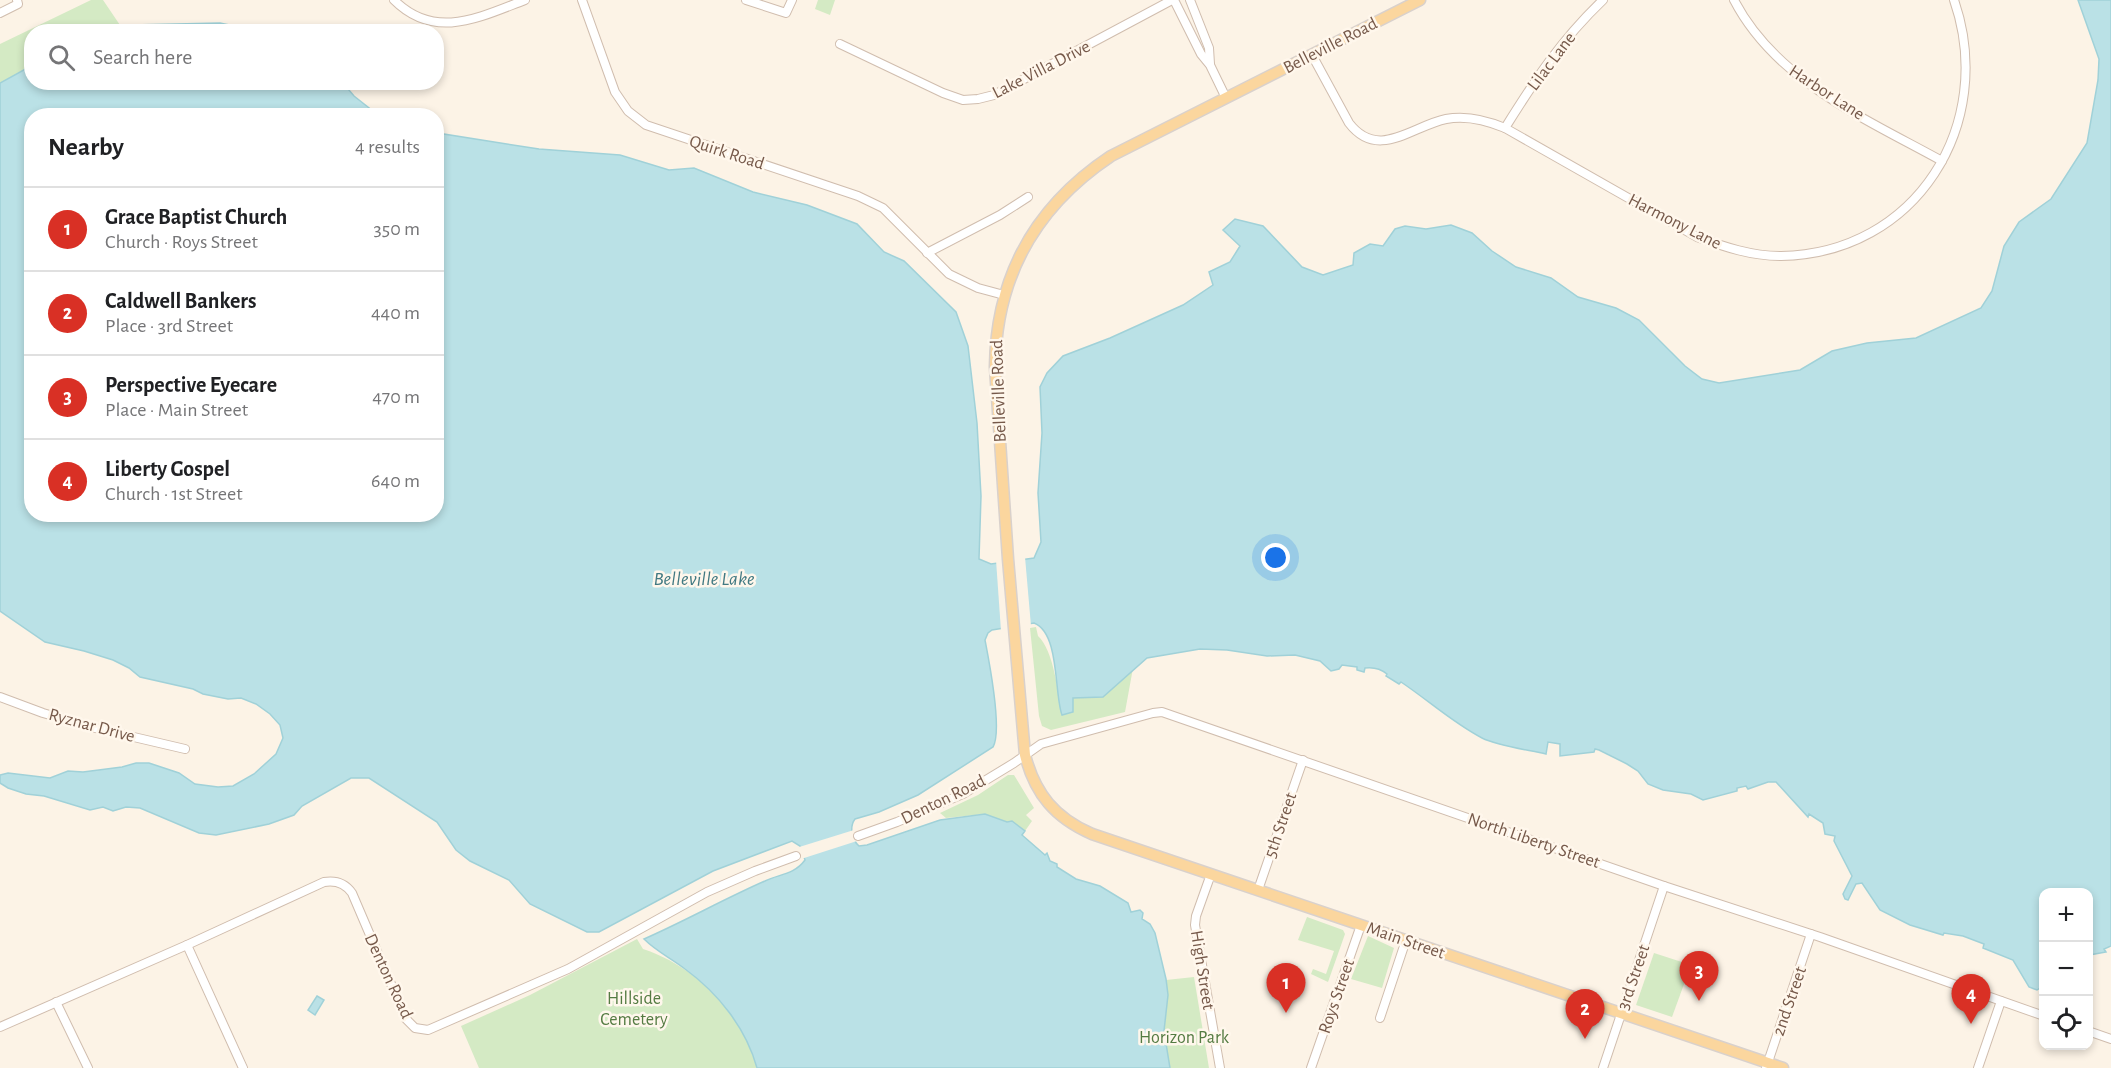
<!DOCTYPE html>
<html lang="en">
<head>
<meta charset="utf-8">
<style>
  :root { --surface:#fff; --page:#f6f6f6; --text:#202124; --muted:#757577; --line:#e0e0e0; --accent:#d93025 }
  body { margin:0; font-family:"Alegreya Sans",sans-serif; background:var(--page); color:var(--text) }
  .controls { position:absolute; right:18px; bottom:18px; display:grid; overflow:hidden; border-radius:12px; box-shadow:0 3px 9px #0003 }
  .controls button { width:54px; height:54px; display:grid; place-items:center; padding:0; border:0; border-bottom:2px solid var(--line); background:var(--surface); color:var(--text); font:30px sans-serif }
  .you { position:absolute; left:1276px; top:558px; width:21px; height:21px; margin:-15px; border:4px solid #fff; border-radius:50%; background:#1a73e8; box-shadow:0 0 0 9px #1a73e833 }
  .badge { display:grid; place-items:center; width:39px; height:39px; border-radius:50%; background:var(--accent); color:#fff; font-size:20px; font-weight:700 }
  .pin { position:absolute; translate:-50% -50px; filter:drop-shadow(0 2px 3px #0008) }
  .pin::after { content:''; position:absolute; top:32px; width:21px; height:18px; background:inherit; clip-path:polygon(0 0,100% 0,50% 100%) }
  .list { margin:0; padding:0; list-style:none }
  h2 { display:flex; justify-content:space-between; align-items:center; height:78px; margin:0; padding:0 24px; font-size:26px }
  h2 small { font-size:20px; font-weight:400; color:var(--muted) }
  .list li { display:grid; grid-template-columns:39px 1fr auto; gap:18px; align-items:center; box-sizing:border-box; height:84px; padding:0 24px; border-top:2px solid var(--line) }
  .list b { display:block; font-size:22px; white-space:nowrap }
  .list p { margin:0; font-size:20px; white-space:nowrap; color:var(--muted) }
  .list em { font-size:20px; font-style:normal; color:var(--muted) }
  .icon { flex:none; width:33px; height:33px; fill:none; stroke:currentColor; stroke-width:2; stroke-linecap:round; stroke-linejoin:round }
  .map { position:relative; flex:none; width:2111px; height:1068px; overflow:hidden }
  .search { position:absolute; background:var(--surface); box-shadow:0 3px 9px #0003; left:24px; top:24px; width:420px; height:66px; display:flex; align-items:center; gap:15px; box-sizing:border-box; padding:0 21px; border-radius:24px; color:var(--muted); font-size:22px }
  .panel { position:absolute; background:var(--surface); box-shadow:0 3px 9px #0003; left:24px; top:108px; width:420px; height:414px; border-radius:24px }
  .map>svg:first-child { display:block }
  .green { fill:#d4eac4 }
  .water { fill:#bae1e6; stroke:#a0d1d8; stroke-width:1.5 }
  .pier { fill:#fcf3e6 }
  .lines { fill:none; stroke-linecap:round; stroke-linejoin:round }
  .minor-casing { stroke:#d0bdae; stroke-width:10 }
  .major-casing { stroke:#d9d1cc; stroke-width:13 }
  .minor { stroke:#fff; stroke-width:8 }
  .major { stroke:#fbd69e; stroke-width:10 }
  .labels { text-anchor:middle; stroke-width:5; stroke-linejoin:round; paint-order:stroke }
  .street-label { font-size:18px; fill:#76594a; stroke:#fff7ec }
  .park-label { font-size:18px; fill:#547b42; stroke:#fff7ec }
  .water-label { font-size:20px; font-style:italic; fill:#417982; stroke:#fff7ec }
</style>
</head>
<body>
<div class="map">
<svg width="2111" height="1068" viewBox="0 0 2111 1068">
  <rect width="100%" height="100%" fill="#fcf3e6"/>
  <g class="green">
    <path d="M 91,0 L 103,0 L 124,31 L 32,32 L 32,116 L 0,138 L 0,44 Z"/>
    <path d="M 818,0 L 835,0 L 830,15 L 815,9 Z"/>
    <path d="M 1036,627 L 1038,636 C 1054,651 1058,693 1062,715 L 1073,698 L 1133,668 L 1125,712 L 1051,730 L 1042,726 L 1039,716 L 1030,628 Z"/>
    <path d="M 1008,775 L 1014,775 L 1034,808 L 1026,815 L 1032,821 L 1025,831 L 1012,822 L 1007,822 L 985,814 L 946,818 L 940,813 L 978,795 Z"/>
    <path d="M 1307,917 L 1343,930 L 1345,934 L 1328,982 L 1311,974 L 1313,969 L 1326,974 L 1334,951 L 1298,940 Z"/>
    <path d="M 1368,936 L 1394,948 L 1382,988 L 1351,979 Z"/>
    <path d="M 637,939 L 643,949 C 696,966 742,1014 757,1068 L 479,1068 L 461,1026 L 530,995 Z"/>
    <path d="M 1654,953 L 1691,965 L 1672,1017 L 1636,1005 Z"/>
    <path d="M 1194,977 L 1209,1068 L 1170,1068 L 1164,1031 L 1168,995 L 1166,980 Z"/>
  </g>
  <g class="water">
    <path d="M 2078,0 L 2111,0 L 2111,946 L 2104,949 L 2106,952 L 2089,955 L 2088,892 L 2044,892 L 2043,986 L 2037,990 L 2029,987 L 2013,960 L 1983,948 L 1984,944 L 1963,936 L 1944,933 L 1943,935 L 1910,925 L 1880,910 L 1862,883 L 1856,884 L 1848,900 L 1845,899 L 1843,894 L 1852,876 L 1834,841 L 1835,836 L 1825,834 L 1823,823 L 1809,814 L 1808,817 L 1776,782 L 1768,782 L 1748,789 L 1746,786 L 1737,788 L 1737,791 L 1703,800 L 1691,794 L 1663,790 L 1648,784 L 1638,771 L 1627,764 L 1599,750 L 1595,749 L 1594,752 L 1560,756 L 1560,744 L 1548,742 L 1546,754 C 1529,750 1498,746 1482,738 C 1453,723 1428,700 1401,682 L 1399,684 L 1386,676 L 1387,674 C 1381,669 1373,667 1365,668 L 1364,672 L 1357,670 L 1357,667 L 1342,665 L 1339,669 L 1331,671 L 1320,661 L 1295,655 L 1267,656 L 1227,650 L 1200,649 L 1147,658 L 1103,697 L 1073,698 L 1073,712 L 1062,715 C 1054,694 1060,633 1034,623 L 992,630 L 988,633 L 985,640 C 989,661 1003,730 993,747 L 918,795 L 879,812 L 855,819 C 849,827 852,840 859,846 L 867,845 L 940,820 L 985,814 L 1007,822 L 1012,821 L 1025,831 L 1022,835 L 1045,855 L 1047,853 L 1050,861 L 1057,864 L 1057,867 L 1076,879 L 1100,886 L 1128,903 L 1131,912 L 1140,910 L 1143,913 L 1142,919 L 1150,924 L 1155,933 L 1166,979 L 1168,995 L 1164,1031 L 1170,1068 L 757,1068 C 746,1028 718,993 685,969 C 671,958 657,952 644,939 C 685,921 724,899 765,881 C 779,874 794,875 805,860 L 800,846 L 792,841 L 713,871 L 599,932 L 587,932 L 530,904 L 509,880 L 470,861 L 456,850 L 437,822 L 369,778 L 351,778 L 302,806 L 294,815 L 269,824 L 216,835 L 199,833 L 140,808 L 126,807 L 113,811 L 103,807 L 90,810 L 44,796 L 26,794 L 8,788 L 0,783 L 0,775 L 8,773 L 50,778 L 68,771 L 83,772 L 122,767 L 136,763 L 149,763 L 179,773 L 195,784 L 218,787 L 233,786 L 254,774 L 276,754 L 283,738 L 280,725 L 270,714 L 256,704 L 241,698 L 228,699 L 203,694 L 193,689 L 140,677 L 129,668 L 113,660 L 84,651 L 45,642 L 0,611 L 0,83 L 31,66 L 32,82 L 343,83 L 354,96 L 378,115 L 32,116 L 32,514 L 436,514 L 437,133 L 539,149 L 620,155 L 669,170 L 694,168 L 753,192 L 807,205 L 857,224 L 884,252 L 904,261 L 956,312 L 968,346 L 977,423 L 981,496 L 979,559 L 991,564 L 1034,558 L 1041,542 L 1038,493 L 1042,433 L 1040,387 L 1047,373 L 1063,356 L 1110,338 L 1183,305 L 1213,285 L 1209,272 L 1230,262 L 1240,246 L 1223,230 L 1235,219 L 1263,226 L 1302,267 L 1323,275 L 1353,265 L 1354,253 L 1370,244 L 1383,246 L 1395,229 L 1405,226 L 1426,229 L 1451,225 L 1472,233 L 1492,251 L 1516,267 L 1551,278 L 1578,297 L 1616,308 L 1639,320 L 1685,366 L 1702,379 L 1719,383 L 1800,370 L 1832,351 L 1867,343 L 1916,338 L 1981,308 L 1992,291 L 2004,246 L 2019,222 L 2051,199 L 2087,143 L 2098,80 L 2099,59 Z"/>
    <path d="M 220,23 L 257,31 L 113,31 L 131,25 Z"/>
    <path d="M 317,996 L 324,1000 L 315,1015 L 308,1010 Z"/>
  </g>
  <g class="pier">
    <path d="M 1025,557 L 1031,626 L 1001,631 L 996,560 Z"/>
    <path d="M 854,830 L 857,841 L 801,859 L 796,848 Z"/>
  </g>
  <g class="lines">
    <g class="minor-casing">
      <g id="minor">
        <path d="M 394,0 C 435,41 480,17 525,0"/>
        <path d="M 582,0 L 615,92 L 628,111 L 646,125 L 858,196 L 883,208 L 949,274 L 978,288 L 1004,295"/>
        <path d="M 746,0 L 786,13 L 792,0"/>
        <path d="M 1174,0 L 1201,54 L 1210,65 L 1226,98"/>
        <path d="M 1190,0 L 1209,48 L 1210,64"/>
        <path d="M 1734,0 C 1776,81 1866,119 1942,161"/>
        <path d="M 0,13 L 18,4 L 17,0"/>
        <path d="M 840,44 L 943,93 L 963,100 L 978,99 L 994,95 L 1172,0"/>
        <path d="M 1312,55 L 1349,123 C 1378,161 1412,126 1446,119 C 1466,115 1486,120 1505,128 L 1697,237 C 1725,247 1751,256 1781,256 C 1916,254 1997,124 1954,0"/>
        <path d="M 1505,128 C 1535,80 1561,40 1603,0"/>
        <path d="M 927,253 L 1000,215 L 1028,197"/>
        <path d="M 0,697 L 43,713 L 91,727 L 185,749"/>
        <path d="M 858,836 L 897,822 L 963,794 L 1014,763 L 1041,744 L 1153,713 L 1162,712 L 1664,886 L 1820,937 L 2044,1016"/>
        <path d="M 1211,874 L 1196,916 L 1195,925 L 1220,1068"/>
        <path d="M 1258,890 L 1303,760"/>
        <path d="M 187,945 L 243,1068"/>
        <path d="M 56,1002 L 88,1068"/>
        <path d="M 1380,1018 L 1406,940"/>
        <path d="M 0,1027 L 187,945 L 324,882 C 336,880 345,883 352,893 L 406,1019 L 415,1028 L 428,1030 L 568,969 L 707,892 L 755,871 L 796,856"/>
        <path d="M 2088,1031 L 2111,1039"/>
        <path d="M 1311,1068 L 1361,925"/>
        <path d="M 1603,1068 L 1664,886"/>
        <path d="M 1766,1068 L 1811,934"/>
        <path d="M 1978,1068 L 2001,1001"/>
      </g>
    </g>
    <g class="major-casing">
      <path id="major" d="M 1420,0 L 1111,156 C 1036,206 996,276 995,367 L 1008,559 L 1025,755 C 1035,794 1055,818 1092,834 L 1783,1068"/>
    </g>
    <use href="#minor" class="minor"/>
    <use href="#major" class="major"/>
  </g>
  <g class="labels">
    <g class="street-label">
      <text transform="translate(1330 45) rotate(-27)" y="6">Belleville Road</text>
      <text transform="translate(1551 61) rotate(-53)" y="6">Lilac Lane</text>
      <text transform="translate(1041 69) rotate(-27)" y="6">Lake Villa Drive</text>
      <text transform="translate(1827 92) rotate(33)" y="6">Harbor Lane</text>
      <text transform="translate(727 152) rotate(18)" y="6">Quirk Road</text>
      <text transform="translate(1675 221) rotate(27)" y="6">Harmony Lane</text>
      <text transform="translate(998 391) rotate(-92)" y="6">Belleville Road</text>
      <text transform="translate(92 725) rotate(15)" y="6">Ryznar Drive</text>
      <text transform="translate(943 799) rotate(-26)" y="6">Denton Road</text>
      <text transform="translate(1280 825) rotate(-71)" y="6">5th Street</text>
      <text transform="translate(1534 840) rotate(19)" y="6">North Liberty Street</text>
      <text transform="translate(1406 940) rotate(19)" y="6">Main Street</text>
      <text transform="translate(1203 970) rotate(81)" y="6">High Street</text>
      <text transform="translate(389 976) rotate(65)" y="6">Denton Road</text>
      <text transform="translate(1633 977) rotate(-71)" y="6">3rd Street</text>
      <text transform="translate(1336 996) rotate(-71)" y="6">Roys Street</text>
      <text transform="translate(1789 1001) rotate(-71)" y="6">2nd Street</text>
    </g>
    <g class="park-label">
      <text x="634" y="1004">Hillside<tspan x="634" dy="21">Cemetery</tspan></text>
      <text x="1184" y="1043">Horizon Park</text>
    </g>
    <g class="water-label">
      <text x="704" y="585">Belleville Lake</text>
    </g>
  </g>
</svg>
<div class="controls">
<button>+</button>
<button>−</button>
<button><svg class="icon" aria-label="locate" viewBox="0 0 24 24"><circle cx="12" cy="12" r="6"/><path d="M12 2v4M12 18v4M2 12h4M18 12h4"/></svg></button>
</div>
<div class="you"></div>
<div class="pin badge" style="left:1286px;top:1013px">1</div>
<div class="pin badge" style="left:1585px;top:1039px">2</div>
<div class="pin badge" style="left:1699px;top:1001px">3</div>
<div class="pin badge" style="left:1971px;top:1024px">4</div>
<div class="search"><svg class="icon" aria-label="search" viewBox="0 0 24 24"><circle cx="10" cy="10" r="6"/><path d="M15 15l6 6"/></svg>Search here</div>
<section class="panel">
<h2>Nearby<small>4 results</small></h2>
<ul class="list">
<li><span class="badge">1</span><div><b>Grace Baptist Church</b><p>Church · Roys Street</p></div><em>350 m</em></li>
<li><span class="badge">2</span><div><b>Caldwell Bankers</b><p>Place · 3rd Street</p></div><em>440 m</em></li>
<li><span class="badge">3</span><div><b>Perspective Eyecare</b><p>Place · Main Street</p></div><em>470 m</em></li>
<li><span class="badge">4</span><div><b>Liberty Gospel</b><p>Church · 1st Street</p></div><em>640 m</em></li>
</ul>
</section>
</div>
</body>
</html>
